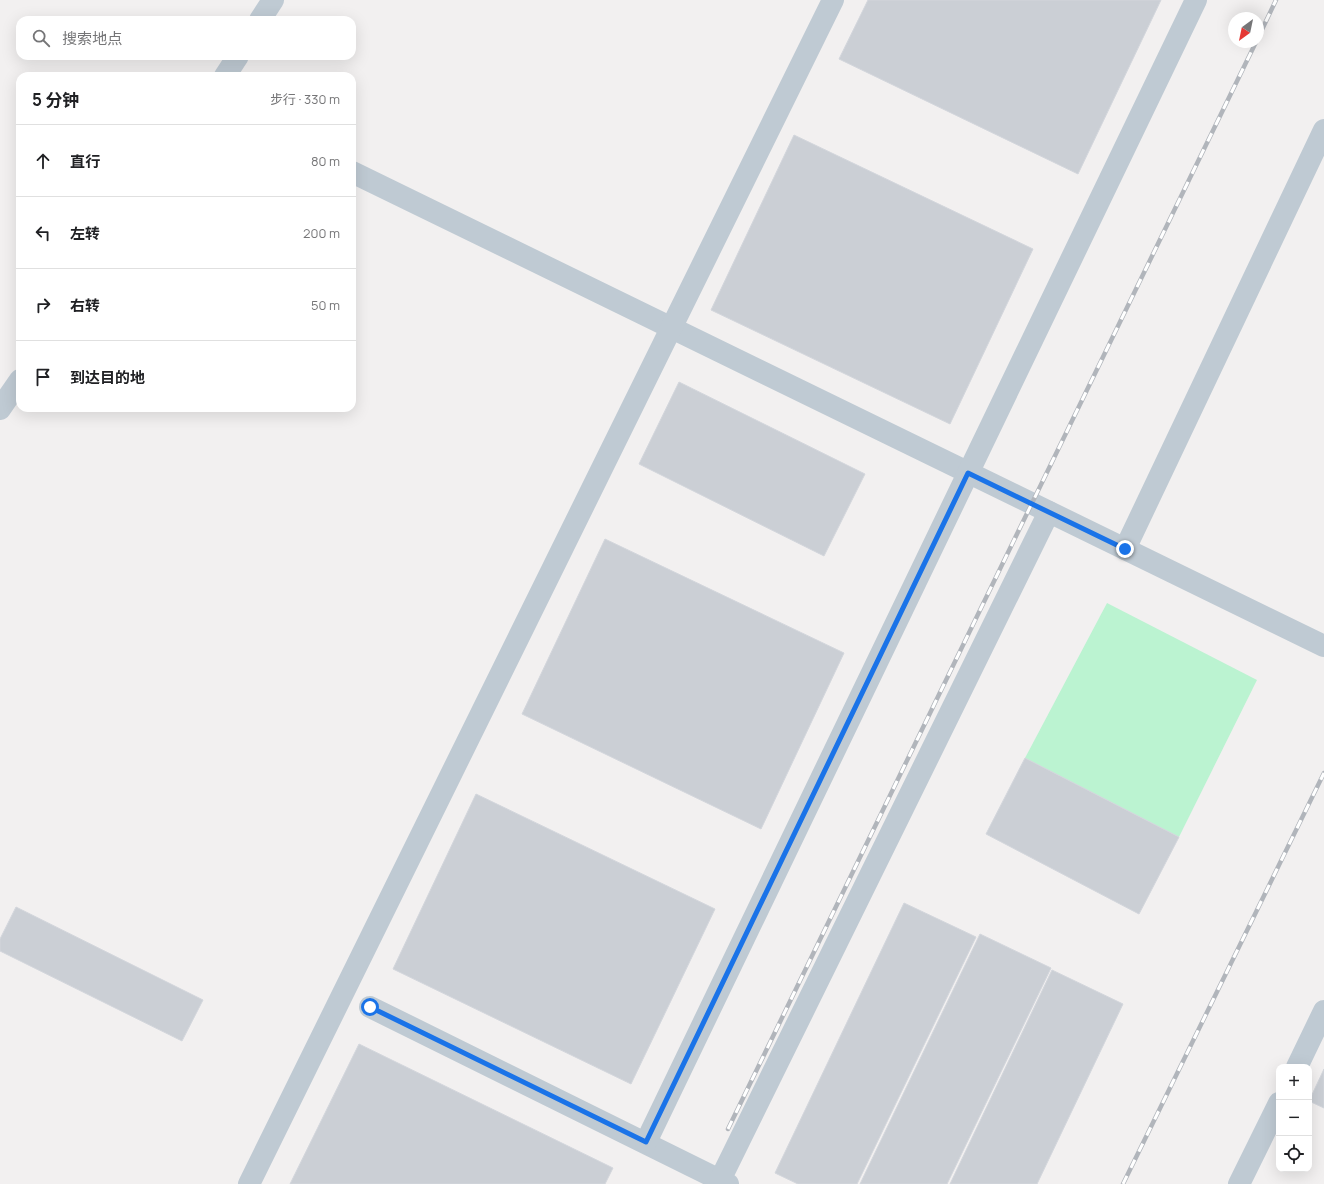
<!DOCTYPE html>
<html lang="zh">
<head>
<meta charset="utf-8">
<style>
  :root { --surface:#fff; --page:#f2f2f2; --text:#202124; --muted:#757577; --line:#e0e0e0 }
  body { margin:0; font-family:Manrope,"Noto Sans SC",sans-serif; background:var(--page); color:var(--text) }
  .controls { position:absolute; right:12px; bottom:12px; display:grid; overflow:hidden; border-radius:8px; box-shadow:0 4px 16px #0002 }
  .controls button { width:36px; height:36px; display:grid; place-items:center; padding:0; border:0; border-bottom:1px solid var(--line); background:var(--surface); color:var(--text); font:20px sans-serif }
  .compass { position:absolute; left:1228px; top:12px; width:36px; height:36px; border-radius:50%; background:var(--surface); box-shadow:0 4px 16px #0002; rotate:213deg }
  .stop { position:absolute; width:12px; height:12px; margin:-9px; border:3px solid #1a73e8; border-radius:50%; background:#fff }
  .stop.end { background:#1a73e8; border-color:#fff; box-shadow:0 1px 4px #0008 }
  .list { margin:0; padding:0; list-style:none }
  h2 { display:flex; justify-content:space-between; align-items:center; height:52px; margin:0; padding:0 16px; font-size:17px }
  h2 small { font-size:13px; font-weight:400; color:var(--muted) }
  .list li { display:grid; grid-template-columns:26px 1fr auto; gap:12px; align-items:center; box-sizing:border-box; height:72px; padding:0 16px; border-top:1px solid var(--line) }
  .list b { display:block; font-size:15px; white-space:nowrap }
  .list em { font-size:13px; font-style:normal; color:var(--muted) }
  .icon { flex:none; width:22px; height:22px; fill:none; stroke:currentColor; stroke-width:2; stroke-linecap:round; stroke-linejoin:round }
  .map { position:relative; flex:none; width:1324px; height:1184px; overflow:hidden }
  .search { position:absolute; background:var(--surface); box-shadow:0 4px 16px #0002; left:16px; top:16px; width:340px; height:44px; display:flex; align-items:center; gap:10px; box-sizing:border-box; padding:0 14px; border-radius:12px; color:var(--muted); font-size:15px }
  .panel { position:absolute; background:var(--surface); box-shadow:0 4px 16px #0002; left:16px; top:72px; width:340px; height:340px; border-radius:12px }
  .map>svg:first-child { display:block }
  .green { fill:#bbf3d1 }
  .building { fill:#cbcfd5; stroke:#d3d6dc }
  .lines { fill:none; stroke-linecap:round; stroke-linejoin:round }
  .minor { stroke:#bfcad3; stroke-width:22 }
  .rail-casing { stroke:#b1b5bb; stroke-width:4.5 }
  .rail { stroke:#fff; stroke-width:3; stroke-dasharray:9; stroke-linecap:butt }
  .route { stroke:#1a73e8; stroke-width:5 }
</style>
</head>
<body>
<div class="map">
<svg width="1324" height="1184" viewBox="0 0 1324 1184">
  <rect width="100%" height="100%" fill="#f2f0f0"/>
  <path class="green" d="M 1107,603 L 1257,680 L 1179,837 L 1025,758 Z"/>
  <g class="building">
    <path d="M 868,0 L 1161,0 L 1078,174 L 839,59 Z"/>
    <path d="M 794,135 L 1033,249 L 950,424 L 711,310 Z"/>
    <path d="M 679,382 L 865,474 L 824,556 L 639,464 Z"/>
    <path d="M 605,539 L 844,653 L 761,829 L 522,714 Z"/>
    <path d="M 1025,758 L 1179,837 L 1139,914 L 986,834 Z"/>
    <path d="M 476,794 L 715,909 L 631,1084 L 393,969 Z"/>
    <path d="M 904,903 L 976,937 L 857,1184 L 798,1184 L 775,1173 Z"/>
    <path d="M 16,907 L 203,1000 L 182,1041 L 0,951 L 0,939 Z"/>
    <path d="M 980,934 L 1051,968 L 947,1184 L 860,1184 Z"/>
    <path d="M 1052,970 L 1123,1004 L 1037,1184 L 950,1184 Z"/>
    <path d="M 359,1044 L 613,1168 L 605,1184 L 290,1184 Z"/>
    <path d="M 1324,1069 L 1324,1108 L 1309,1101 Z"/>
  </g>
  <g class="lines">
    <g class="minor">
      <path d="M 260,20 L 273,0"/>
      <path d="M 225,76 L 238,56"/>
      <path d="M 352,172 L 1324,646"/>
      <path d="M 0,409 L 20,380"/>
      <path d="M 1125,549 L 1324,130"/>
      <path d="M 370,1007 L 728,1184"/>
      <path d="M 1297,1067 L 1324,1011"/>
      <path d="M 646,1142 L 1196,0"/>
      <path d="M 720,1180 L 1049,512"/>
      <path d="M 249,1184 L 833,0"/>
      <path d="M 1239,1184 L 1279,1103"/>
    </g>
    <g class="rail-casing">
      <g id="rail">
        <path d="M 1258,38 L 1276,0"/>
        <path d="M 728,1129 L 1256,42"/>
        <path d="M 1123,1184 L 1324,773"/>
      </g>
    </g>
    <use href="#rail" class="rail"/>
  </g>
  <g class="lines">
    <path class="route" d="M 370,1007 L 646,1142 L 968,473 L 1125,549"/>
  </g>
</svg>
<div class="controls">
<button>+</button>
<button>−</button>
<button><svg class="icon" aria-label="locate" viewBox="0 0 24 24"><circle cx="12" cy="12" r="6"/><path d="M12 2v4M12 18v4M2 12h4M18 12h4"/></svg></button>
</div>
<svg class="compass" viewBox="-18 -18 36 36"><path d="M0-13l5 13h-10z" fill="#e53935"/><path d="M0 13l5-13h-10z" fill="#757577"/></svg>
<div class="stop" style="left:370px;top:1007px"></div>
<div class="stop end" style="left:1125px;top:549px"></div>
<div class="search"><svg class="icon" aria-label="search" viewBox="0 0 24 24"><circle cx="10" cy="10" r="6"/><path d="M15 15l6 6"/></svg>搜索地点</div>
<section class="panel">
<h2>5 分钟<small>步行 · 330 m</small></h2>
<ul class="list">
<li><svg class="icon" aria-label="ahead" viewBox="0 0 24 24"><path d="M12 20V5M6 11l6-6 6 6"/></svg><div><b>直行</b></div><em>80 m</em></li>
<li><svg class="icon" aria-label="left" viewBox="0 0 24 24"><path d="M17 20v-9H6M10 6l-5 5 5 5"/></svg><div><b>左转</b></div><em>200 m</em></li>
<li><svg class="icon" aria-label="right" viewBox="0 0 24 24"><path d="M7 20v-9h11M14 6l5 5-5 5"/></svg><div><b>右转</b></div><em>50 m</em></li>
<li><svg class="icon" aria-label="arrive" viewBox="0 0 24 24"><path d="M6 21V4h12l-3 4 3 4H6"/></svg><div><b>到达目的地</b></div></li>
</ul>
</section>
</div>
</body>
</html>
